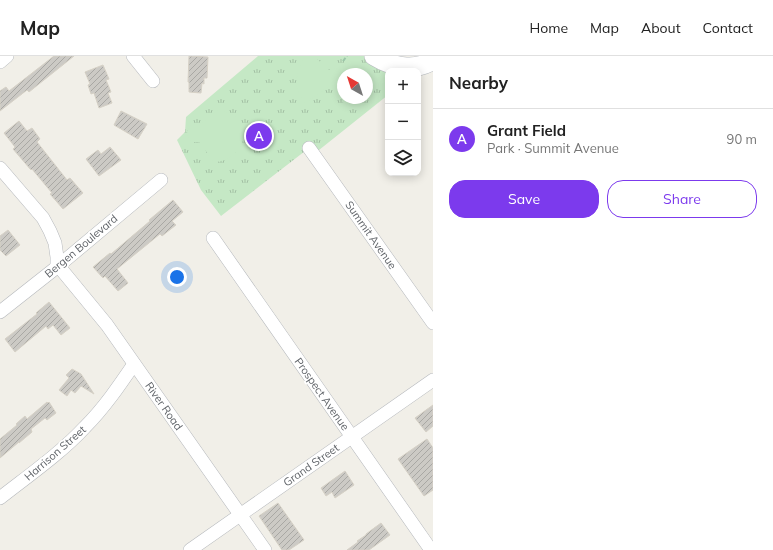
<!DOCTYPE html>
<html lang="en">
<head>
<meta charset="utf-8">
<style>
  :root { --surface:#fff; --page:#f6f6f6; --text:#222; --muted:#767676; --line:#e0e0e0; --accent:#7c3aed }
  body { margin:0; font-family:Mulish,sans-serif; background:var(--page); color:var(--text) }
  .controls { position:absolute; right:12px; top:12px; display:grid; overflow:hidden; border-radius:8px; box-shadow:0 2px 10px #0003 }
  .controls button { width:36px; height:36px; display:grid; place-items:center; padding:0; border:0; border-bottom:1px solid var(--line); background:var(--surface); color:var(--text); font:20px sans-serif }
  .compass { position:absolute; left:337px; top:12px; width:36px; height:36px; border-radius:50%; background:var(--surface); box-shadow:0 2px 10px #0003; rotate:321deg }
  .you { position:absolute; left:177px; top:221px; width:14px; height:14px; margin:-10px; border:3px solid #fff; border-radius:50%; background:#1a73e8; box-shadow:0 0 0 6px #1a73e833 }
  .badge { display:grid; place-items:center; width:26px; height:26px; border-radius:50%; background:var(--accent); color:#fff; font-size:13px; font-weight:700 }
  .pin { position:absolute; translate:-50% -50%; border:2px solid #fff; box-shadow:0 1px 4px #0006 }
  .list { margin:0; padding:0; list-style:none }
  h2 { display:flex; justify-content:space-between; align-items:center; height:52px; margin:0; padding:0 16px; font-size:17px }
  h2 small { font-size:13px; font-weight:400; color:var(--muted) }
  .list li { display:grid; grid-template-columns:26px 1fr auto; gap:12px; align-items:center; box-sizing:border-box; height:60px; padding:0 16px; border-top:1px solid var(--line) }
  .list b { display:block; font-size:15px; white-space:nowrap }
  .list p { margin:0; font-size:13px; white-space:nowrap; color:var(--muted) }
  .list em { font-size:13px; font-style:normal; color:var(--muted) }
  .actions { display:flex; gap:8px; padding:12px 16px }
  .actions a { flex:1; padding:9px 0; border:1px solid var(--accent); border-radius:16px; text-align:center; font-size:14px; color:var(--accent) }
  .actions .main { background:var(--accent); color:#fff }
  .icon { flex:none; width:22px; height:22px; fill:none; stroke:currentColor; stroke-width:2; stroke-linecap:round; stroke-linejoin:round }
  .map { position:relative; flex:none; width:433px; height:494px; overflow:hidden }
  header { display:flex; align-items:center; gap:24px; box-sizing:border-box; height:56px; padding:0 20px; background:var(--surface); border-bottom:1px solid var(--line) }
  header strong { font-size:19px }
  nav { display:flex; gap:22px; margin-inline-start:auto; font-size:14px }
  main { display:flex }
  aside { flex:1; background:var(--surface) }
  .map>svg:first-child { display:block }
  .grass { fill:url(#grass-tufts); fill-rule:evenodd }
  .garden { fill:#c5e8c5 }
  .building { fill:url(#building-hatch); stroke:#d6d1c6 }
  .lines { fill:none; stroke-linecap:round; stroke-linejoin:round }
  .street-casing { stroke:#b5b8bc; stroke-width:14 }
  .secondary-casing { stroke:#b6babf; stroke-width:20 }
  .path { stroke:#9cc7a9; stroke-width:2; stroke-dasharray:4 2; stroke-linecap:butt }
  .street { stroke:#fff; stroke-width:13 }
  .secondary { stroke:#fff; stroke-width:19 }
  .labels { text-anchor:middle; stroke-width:3.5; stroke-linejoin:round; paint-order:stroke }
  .street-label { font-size:11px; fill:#5f6368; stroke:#fff }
</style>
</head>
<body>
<header>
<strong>Map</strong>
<nav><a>Home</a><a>Map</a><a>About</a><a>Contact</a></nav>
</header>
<main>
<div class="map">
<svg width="433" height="494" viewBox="0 0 433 494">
  <defs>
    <pattern id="grass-tufts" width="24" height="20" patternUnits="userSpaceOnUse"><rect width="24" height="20" fill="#c5e8c5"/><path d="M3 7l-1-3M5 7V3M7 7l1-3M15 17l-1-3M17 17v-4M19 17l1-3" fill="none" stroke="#a3c0a4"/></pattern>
    <pattern id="building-hatch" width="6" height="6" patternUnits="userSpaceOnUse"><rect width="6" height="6" fill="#cccac5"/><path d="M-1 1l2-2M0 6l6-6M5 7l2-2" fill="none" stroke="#a9a8a4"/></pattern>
  </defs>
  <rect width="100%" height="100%" fill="#f1efe8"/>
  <path class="grass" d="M 258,0 L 374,0 L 388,15 L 388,39 L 314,98 L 309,92 L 221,160 L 201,134 L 177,84 L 185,76 L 186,61 ZM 343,18 L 367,18 L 367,42 L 343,42 Z"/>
  <g class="garden">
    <path d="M 305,0 L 314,0 L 329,14 L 335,12 C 339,14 341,17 343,21 C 341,27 336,29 331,29 L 305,47 C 303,43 300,40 298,35 C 294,24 299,10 305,0 Z"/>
    <path d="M 367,22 L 373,24 L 376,30 L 375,34 L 367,41 Z"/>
    <path d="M 343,39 L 343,42 L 365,42 C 357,48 344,61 342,41 Z"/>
    <path d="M 220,54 C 225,57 232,57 237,62 C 254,80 237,106 214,106 L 209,102 L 208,98 L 199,86 C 197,86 195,86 194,86 C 189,86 187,79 187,75 C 191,67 194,69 200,67 C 208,65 213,56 220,54 Z"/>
  </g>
  <g class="building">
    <path d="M 54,0 L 74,0 L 29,36 L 27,34 L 0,55 L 0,35 L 6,31 L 9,35 Z"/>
    <path d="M 189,0 L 208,1 L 207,22 L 204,22 L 204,28 L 202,27 L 201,37 L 189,36 L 189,26 L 188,26 Z"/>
    <path d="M 103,9 L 109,23 L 106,24 L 111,36 L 108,37 L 112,47 L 99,52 L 94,37 L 91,38 L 88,29 L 90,28 L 85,16 Z"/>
    <path d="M 121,55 L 147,68 L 138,83 L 114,69 Z"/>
    <path d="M 19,65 L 27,75 L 32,72 L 40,83 L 37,86 L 67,124 L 70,122 L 83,137 L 63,153 L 50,138 L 52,137 L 32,113 L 31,114 L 13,93 L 15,91 L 4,77 Z"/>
    <path d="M 110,91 L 121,104 L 99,120 L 86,103 L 98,94 L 101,98 Z"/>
    <path d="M 173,144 L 183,156 L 172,165 L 176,169 L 162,180 L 160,178 L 117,213 L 128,227 L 118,235 L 105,220 L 103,222 L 93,211 L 110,197 L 111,198 L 150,165 L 149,164 Z"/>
    <path d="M 8,174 L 20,189 L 6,200 L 0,194 L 0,180 Z"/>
    <path d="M 49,246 L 70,272 L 61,279 L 53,269 L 48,273 L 46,270 L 15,296 L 5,283 L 37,258 L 36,257 Z"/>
    <path d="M 72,313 L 81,318 L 94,338 L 81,330 L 75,337 L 71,334 L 67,340 L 59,334 L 69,322 L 66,319 Z"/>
    <path d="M 47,346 L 48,347 L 49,346 L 56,357 L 47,364 L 45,362 L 31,373 L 32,376 L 19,387 L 19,386 L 0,402 L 0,383 L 17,369 L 16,368 L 25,360 L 27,363 Z"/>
    <path d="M 433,349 L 433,370 L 426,376 L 415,362 Z"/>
    <path d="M 427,383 L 433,392 L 433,434 L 424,440 L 398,403 Z"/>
    <path d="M 345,415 L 354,429 L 335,442 L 332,436 L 326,440 L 321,432 Z"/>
    <path d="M 278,447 L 304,484 L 289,494 L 282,494 L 259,460 Z"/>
    <path d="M 381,467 L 390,479 L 369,494 L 347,494 L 358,486 L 357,485 L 366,479 L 366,478 Z"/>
  </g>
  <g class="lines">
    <g class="street-casing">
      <g id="street">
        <path d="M 133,0 L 153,25"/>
        <path d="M 0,6 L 7,0"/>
        <path d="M 309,92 L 433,267"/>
        <path d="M 0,112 L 43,162 L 50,175 L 55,187 L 57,201 L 57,211 L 61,213 L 107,269 L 265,494"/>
        <path d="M 213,182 L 431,494"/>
        <path d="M 0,256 L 57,211 L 161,124"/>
        <path d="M 0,442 C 28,420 61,397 85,371 C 104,352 119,330 134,308"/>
        <path d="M 190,494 L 433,324"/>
      </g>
    </g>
    <g class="secondary-casing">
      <path id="secondary" d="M 374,0 C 392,11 415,16 433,4"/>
    </g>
    <path class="path" d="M 343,5 L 347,0"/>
    <use href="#street" class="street"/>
    <use href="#secondary" class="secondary"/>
  </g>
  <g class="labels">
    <g class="street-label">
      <text transform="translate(371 179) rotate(55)" y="4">Summit Avenue</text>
      <text transform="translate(81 190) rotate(-40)" y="4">Bergen Boulevard</text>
      <text transform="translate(322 338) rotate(55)" y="4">Prospect Avenue</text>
      <text transform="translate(164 350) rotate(55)" y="4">River Road</text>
      <text transform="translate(55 397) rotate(-41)" y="4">Harrison Street</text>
      <text transform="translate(311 409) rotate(-35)" y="4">Grand Street</text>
    </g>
  </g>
</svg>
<div class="controls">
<button>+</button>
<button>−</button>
<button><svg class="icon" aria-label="layers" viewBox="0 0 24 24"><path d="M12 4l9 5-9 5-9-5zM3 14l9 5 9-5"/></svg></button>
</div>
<svg class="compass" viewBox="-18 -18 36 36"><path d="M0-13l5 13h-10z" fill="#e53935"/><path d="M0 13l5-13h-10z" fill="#767676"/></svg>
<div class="you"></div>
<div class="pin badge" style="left:259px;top:80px">A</div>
</div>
<aside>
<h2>Nearby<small></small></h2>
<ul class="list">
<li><span class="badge">A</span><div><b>Grant Field</b><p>Park · Summit Avenue</p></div><em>90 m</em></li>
</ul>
<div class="actions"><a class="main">Save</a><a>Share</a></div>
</aside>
</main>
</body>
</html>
